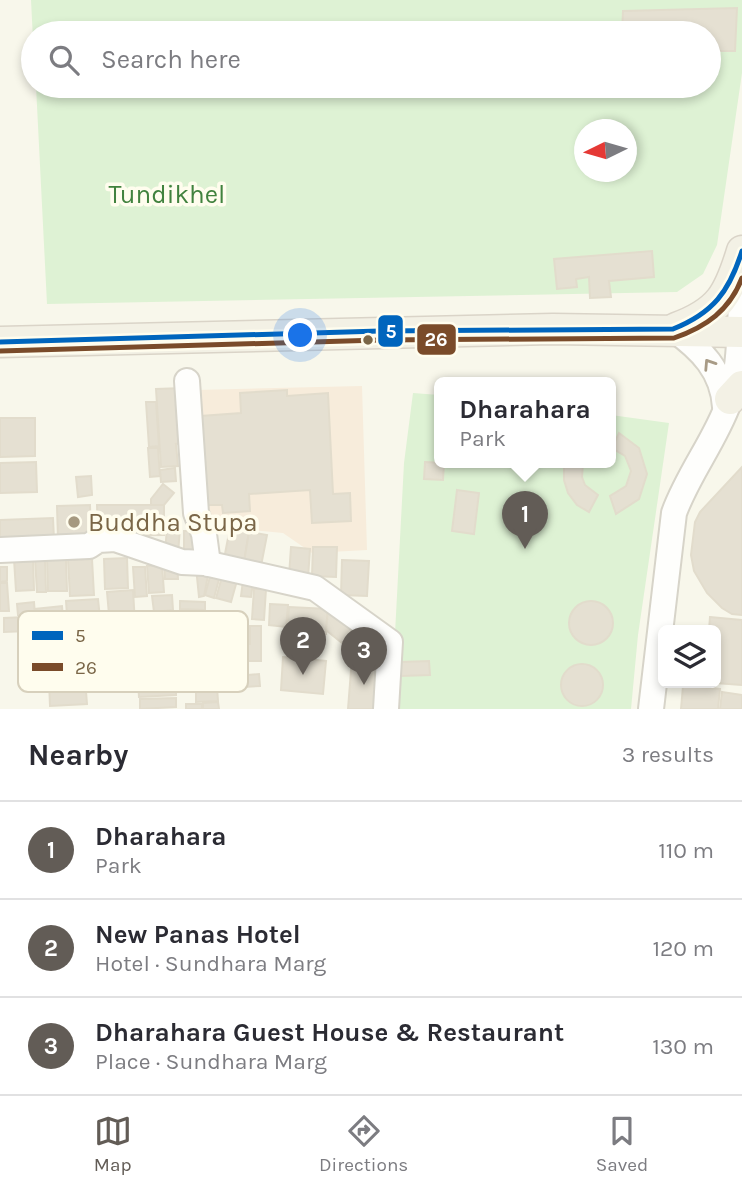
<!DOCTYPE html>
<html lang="en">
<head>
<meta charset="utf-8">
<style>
  :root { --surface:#fff; --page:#f7f7f7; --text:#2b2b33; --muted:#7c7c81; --line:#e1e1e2; --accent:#625c56 }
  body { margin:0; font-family:Karla,sans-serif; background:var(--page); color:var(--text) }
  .controls { position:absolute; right:21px; bottom:21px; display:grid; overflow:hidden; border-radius:10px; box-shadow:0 4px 10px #0003 }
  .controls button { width:63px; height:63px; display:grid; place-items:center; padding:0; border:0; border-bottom:2px solid var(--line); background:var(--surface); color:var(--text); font:35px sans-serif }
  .compass { position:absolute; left:574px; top:119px; width:63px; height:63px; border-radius:50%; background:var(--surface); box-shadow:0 4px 10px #0003; rotate:265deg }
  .you { position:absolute; left:301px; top:336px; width:24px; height:24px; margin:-18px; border:5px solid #fff; border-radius:50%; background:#1a73e8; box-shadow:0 0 0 10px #1a73e833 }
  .badge { display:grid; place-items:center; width:46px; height:46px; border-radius:50%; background:var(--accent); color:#fff; font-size:23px; font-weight:700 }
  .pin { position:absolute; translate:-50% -58px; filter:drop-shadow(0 2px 4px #0008) }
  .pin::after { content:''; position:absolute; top:37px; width:24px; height:21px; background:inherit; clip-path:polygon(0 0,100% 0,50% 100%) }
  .popup { position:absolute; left:434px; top:377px; width:182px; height:91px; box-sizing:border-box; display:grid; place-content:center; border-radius:10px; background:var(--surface); filter:drop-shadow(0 2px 5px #0005); font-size:23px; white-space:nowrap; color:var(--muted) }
  .popup b { font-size:26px; color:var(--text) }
  .popup::after { content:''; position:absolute; left:50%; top:100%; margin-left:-14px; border:14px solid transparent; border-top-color:var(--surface) }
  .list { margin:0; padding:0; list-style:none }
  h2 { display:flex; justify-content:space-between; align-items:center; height:91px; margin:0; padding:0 28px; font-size:30px }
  h2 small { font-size:23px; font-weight:400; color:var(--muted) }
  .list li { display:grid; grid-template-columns:46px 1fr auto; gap:21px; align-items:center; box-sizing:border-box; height:98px; padding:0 28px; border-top:2px solid var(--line) }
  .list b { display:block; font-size:26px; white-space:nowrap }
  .list p { margin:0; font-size:23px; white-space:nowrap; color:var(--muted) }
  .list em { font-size:23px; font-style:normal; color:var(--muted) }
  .icon { flex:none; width:38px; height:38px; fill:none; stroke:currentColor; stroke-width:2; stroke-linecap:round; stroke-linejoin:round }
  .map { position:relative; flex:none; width:742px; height:709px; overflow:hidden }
  .search { position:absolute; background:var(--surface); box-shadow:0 4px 10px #0003; left:21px; right:21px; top:21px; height:77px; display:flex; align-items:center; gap:18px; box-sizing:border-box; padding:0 24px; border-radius:38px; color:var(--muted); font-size:26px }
  .sheet { height:385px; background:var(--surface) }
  nav { display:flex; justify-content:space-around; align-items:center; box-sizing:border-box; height:98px; border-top:2px solid var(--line); background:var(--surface); font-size:19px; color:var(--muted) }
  nav a { display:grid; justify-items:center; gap:4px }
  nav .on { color:var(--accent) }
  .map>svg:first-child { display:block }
  .commercial { fill:#f7ecdb }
  .green { fill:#def2d4; fill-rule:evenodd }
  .building { fill:#e5e0d2; stroke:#e2dccc; stroke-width:2 }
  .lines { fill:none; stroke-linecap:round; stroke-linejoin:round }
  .minor-casing { stroke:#d7d4c9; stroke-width:28 }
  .major-casing { stroke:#dad4c8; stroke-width:33 }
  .minor { stroke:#fefefc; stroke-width:24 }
  .major { stroke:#f3f1e5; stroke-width:30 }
  .bus-1-casing { stroke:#fffdee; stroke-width:10 }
  .bus-2-casing { stroke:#fffdee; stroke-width:10 }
  .bus-1 { stroke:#0065bd; stroke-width:5 }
  .bus-2 { stroke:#7a4b2a; stroke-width:5 }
  .oneway { stroke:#a89b86 }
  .bus-dot { fill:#7a6647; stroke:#fffdee; stroke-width:2.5 }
  .poi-dot { fill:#a69980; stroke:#fffdee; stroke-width:2.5 }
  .labels { text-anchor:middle; stroke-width:7; stroke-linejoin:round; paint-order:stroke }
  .park-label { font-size:26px; fill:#41823e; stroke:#fffdee }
  .poi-label { font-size:26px; fill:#7a6647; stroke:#fffdee; text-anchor:start }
  .key { fill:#fffdee; stroke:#d7d0bc; stroke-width:2 }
  .key-label { font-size:19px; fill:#7a6647 }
  .line-badge { stroke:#fffdee; stroke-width:2.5 }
  .badge-label { font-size:19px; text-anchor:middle; font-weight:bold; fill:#fff }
</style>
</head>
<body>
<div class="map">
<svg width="742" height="709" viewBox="0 0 742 709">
  <rect width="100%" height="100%" fill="#f8f7eb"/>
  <path class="commercial" d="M 362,386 L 367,550 L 312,553 L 283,533 L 250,530 L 249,526 L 204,523 L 196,390 Z"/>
  <g class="green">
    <path d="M 31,0 L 742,0 L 742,73 L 717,245 L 703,274 L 677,292 L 47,304 L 36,86 L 709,86 L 709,33 L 33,33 L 33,40 ZM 584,130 L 626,130 L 626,172 L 584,172 Z"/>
    <path d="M 413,393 L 439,395 L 439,463 L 611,463 L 611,415 L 669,423 L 638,635 L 631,709 L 391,709 L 404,463 Z"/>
  </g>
  <g class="building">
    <path d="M 737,8 L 735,51 L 709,51 L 709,33 L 622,33 L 623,11 Z"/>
    <path d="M 652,251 L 654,277 L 609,281 L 611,297 L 590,298 L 589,277 L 576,279 L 577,287 L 557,289 L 554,259 Z"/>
    <path d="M 183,388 L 186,443 L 176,444 L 178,466 L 161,467 L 156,389 Z"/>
    <path d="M 287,390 L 287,396 L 328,393 L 333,494 L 350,493 L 351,521 L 312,523 L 310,490 L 249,494 L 250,511 L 223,513 L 222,505 L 206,505 L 201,416 L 241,413 L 240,393 Z"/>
    <path d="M 146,402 L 156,402 L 159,446 L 149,447 Z"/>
    <path d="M 0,418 L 35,418 L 35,456 L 0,457 Z"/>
    <path d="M 619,433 L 639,448 L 647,474 L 639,499 L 616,514 L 610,496 L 626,486 L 631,471 L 625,456 L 612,448 Z"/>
    <path d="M 148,448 L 158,448 L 160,476 L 150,477 Z"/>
    <path d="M 36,462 L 37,492 L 0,493 L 0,463 Z"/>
    <path d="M 425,462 L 444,463 L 443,480 L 424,479 Z"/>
    <path d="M 564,463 L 583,463 L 582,477 L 585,485 L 598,495 L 589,512 L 577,505 L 568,493 L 564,480 Z"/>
    <path d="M 742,467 L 742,615 L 732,614 L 722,608 L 707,593 L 694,571 L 691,555 L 695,522 L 700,512 Z"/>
    <path d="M 175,468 L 176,481 L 161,482 L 160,470 Z"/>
    <path d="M 91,476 L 92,495 L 78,497 L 76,477 Z"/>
    <path d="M 163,484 L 174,493 L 164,505 L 151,505 L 151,499 Z"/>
    <path d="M 457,490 L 479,493 L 474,534 L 452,531 Z"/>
    <path d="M 90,505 L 91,538 L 58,539 L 57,506 Z"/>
    <path d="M 97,505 L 164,505 L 164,535 L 98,536 Z"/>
    <path d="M 53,518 L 54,540 L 0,542 L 0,520 Z"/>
    <path d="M 167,526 L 180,527 L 178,555 L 165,554 Z"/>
    <path d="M 230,528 L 249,532 L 244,562 L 224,559 Z"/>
    <path d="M 184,531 L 193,531 L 200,556 L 184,556 Z"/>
    <path d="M 249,532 L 267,535 L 261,566 L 244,562 Z"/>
    <path d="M 291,547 L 310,549 L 308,578 L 289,576 Z"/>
    <path d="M 313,547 L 337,547 L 336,577 L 312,576 Z"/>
    <path d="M 33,558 L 34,590 L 16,591 L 14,559 Z"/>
    <path d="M 45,558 L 46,592 L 37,592 L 35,559 Z"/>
    <path d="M 66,558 L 67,591 L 48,591 L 47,559 Z"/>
    <path d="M 127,558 L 128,588 L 105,589 L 104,559 Z"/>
    <path d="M 92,559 L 94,595 L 70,596 L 68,560 Z"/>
    <path d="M 342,560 L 369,561 L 367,596 L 341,595 Z"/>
    <path d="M 164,561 L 177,561 L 178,579 L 165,579 Z"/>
    <path d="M 162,565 L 164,592 L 149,593 L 147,566 Z"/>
    <path d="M 0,567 L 7,567 L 7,581 L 0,582 Z"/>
    <path d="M 133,567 L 145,567 L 147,596 L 135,597 Z"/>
    <path d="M 196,567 L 209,570 L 204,596 L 199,597 Z"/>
    <path d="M 212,569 L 221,572 L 214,598 L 205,595 Z"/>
    <path d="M 223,573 L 238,577 L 231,602 L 216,598 Z"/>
    <path d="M 244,573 L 254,575 L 251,597 L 241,596 Z"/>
    <path d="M 0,583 L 7,583 L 9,611 L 0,611 Z"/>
    <path d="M 254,589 L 266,589 L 264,620 L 252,619 Z"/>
    <path d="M 133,590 L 135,624 L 110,626 L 107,592 Z"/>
    <path d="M 172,595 L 173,610 L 154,612 L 152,596 Z"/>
    <path d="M 98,599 L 101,628 L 68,630 L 66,601 Z"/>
    <circle cx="591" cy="623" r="22"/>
    <path d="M 180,601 L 205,602 L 205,610 L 180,609 Z"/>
    <path d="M 34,602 L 36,629 L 29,630 L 28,615 L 18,615 L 17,604 Z"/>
    <path d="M 270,604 L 288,605 L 286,627 L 269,625 Z"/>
    <path d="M 62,606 L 64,631 L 37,633 L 35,609 Z"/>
    <path d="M 289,607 L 328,609 L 326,634 L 287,634 Z"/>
    <path d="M 328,609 L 376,646 L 371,653 L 358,656 L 326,630 Z"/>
    <path d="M 193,610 L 194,623 L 177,624 L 176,612 Z"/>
    <path d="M 205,611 L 206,622 L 196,623 L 195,612 Z"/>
    <path d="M 26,617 L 27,631 L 4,632 L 4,618 Z"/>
    <path d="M 710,617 L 742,620 L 742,685 L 716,683 L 716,630 L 709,630 Z"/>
    <path d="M 162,618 L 163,643 L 138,644 L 137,619 Z"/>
    <path d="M 208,624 L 210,644 L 174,647 L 173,627 Z"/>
    <path d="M 250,626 L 261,626 L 261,661 L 240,661 L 240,644 L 250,644 Z"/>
    <path d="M 234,628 L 235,642 L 219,643 L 217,630 Z"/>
    <path d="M 162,644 L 162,655 L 140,656 L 140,645 Z"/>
    <path d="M 236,646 L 237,660 L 222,661 L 221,647 Z"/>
    <path d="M 181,647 L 196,647 L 196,662 L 182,663 Z"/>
    <path d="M 168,650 L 179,650 L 179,664 L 169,665 Z"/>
    <path d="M 220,653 L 221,673 L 210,674 L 209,654 Z"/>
    <path d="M 53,654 L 54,667 L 45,668 L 46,683 L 31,684 L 29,655 Z"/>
    <path d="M 197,654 L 207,654 L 208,675 L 198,675 Z"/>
    <path d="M 162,657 L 163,677 L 140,679 L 139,658 Z"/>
    <path d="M 283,657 L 326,661 L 323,694 L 281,690 Z"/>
    <path d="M 352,658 L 381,661 L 377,709 L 348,709 Z"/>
    <path d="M 429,661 L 430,675 L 401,676 L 400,662 Z"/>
    <path d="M 242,662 L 243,673 L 227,675 L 226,663 Z"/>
    <path d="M 196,664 L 197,676 L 179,677 L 178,665 Z"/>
    <circle cx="582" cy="685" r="21"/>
    <path d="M 259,674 L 260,686 L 227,688 L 226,677 Z"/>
    <path d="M 223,675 L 224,685 L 204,687 L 203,676 Z"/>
    <path d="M 200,676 L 201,687 L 178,690 L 177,678 Z"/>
    <path d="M 85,679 L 87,704 L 50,706 L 49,681 Z"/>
    <path d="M 176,679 L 176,695 L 139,697 L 138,680 Z"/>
    <path d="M 683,686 L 720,689 L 718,709 L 681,709 Z"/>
    <path d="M 217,687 L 218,701 L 196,702 L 196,689 Z"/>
    <path d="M 722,692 L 742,695 L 742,709 L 720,709 Z"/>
    <path d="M 176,698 L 176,707 L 140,709 L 140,699 Z"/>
    <path d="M 218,702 L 219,709 L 203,709 L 203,703 Z"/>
    <rect x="186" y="704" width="16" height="5"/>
  </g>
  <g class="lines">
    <g class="minor-casing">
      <g id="minor">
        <path d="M 673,329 C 701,349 723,371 725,407"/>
        <path d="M 187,381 L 196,513 L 204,534 L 208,564"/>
        <path d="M 0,550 L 89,546 L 98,540 L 115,539 L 182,562 L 205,563 L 315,588 L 390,642 L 386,709"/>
        <path d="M 651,709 L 674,513 C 688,474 715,441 729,402 C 741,368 739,325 742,290"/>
      </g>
    </g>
    <g class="major-casing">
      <g id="major">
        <path d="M 676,328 C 720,312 729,294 742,251"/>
        <path d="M 0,342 L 553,329 L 742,332"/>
        <path d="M 730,399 L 742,386"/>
      </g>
    </g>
    <use href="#minor" class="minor"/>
    <use href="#major" class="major"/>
    <g class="bus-1-casing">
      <path id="bus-1" d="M 0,342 L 380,331 L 673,329 C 713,313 729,292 742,251"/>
    </g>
    <g class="bus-2-casing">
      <path id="bus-2" d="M 0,351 L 380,340 L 674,338 C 706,327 730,310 742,278"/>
    </g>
    <use href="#bus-1" class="bus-1"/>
    <use href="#bus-2" class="bus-2"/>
  </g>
  <defs><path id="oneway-chevron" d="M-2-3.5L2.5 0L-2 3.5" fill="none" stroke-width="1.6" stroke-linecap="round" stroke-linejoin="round" transform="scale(1.75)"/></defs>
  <use class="oneway" href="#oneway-chevron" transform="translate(709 364) rotate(-123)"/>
  <circle class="bus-dot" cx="368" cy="340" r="6"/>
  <circle class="poi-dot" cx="74" cy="522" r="7"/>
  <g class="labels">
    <g class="park-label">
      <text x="167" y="203">Tundikhel</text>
    </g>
    <g class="poi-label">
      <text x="88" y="531">Buddha Stupa</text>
    </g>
  </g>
  <rect x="18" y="611" width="230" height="81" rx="10" class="key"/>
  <rect x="32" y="631" width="31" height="9" fill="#0065bd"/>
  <rect x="32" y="663" width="31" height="8" fill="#7a4b2a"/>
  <g class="key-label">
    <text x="75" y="642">5</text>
    <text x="75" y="674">26</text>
  </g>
  <g class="line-badge">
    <rect x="377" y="314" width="27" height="34" rx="7" fill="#0065bd"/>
    <rect x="416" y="323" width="41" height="33" rx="7" fill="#7a4b2a"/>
  </g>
  <g class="badge-label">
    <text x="391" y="338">5</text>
    <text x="436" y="346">26</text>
  </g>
</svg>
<div class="controls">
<button><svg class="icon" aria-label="layers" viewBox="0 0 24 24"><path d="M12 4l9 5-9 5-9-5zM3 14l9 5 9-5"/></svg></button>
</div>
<svg class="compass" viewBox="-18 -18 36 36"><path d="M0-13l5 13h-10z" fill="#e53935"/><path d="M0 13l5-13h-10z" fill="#7c7c81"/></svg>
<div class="you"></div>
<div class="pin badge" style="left:525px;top:549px">1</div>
<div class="popup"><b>Dharahara</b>Park</div>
<div class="pin badge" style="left:303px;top:675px">2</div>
<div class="pin badge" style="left:364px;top:685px">3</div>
<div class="search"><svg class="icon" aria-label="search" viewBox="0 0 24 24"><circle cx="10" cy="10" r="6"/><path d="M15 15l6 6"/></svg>Search here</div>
</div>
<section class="sheet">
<h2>Nearby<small>3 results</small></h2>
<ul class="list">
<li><span class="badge">1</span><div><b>Dharahara</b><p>Park</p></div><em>110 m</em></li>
<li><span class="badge">2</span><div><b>New Panas Hotel</b><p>Hotel · Sundhara Marg</p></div><em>120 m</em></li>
<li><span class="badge">3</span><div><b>Dharahara Guest House &amp; Restaurant</b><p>Place · Sundhara Marg</p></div><em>130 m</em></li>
</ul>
</section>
<nav>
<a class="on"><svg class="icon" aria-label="map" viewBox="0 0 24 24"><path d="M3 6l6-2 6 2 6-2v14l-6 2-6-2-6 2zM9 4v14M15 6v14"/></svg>Map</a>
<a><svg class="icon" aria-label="directions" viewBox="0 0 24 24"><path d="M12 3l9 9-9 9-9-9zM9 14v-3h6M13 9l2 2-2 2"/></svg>Directions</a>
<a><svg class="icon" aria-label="saved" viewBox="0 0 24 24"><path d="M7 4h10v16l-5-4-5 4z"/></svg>Saved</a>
</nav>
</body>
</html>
